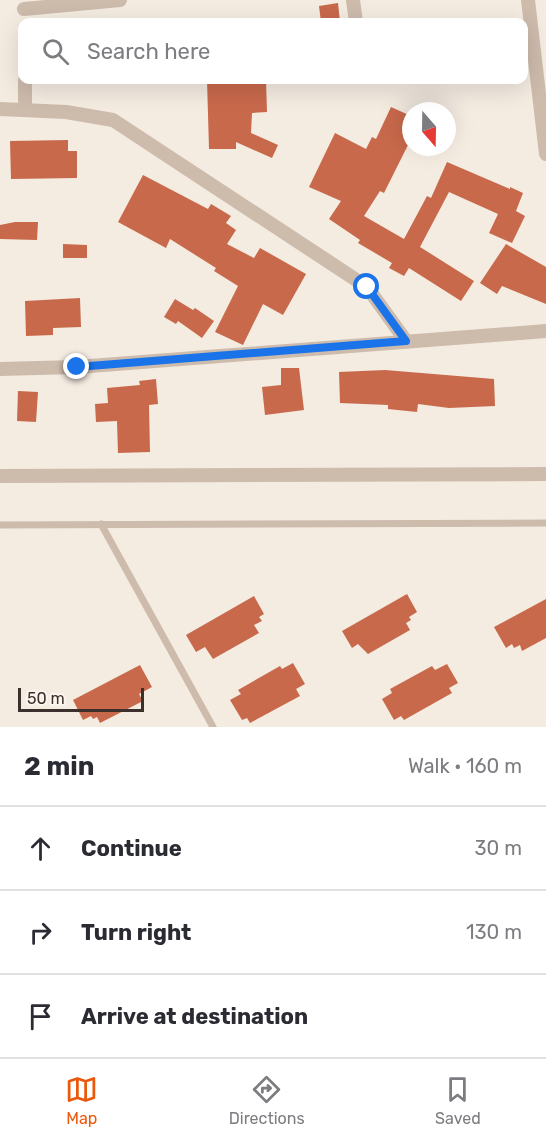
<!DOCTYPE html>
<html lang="en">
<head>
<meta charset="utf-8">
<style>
  :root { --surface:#fff; --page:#f2f2f3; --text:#2b2b33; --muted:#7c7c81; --line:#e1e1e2; --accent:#ea580c }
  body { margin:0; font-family:Rubik,sans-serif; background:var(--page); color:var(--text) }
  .compass { position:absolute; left:402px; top:102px; width:54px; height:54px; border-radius:50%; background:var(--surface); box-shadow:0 6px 24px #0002; rotate:160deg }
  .scale { position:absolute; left:18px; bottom:15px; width:126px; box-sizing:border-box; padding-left:6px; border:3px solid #3b302b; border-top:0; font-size:16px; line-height:21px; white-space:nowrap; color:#3b302b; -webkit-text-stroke:4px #fbf5ee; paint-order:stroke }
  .stop { position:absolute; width:18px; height:18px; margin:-14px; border:4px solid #1a73e8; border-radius:50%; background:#fff }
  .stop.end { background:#1a73e8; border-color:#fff; box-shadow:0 2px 6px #0008 }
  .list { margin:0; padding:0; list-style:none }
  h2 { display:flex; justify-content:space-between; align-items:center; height:78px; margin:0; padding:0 24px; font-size:26px }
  h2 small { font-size:20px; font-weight:400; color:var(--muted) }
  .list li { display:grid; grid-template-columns:39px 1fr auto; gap:18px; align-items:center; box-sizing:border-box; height:84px; padding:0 24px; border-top:2px solid var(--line) }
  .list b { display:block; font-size:22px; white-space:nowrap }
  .list em { font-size:20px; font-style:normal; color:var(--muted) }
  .icon { flex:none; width:33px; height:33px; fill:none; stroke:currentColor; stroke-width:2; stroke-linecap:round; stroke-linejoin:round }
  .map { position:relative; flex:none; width:546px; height:727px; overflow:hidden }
  .search { position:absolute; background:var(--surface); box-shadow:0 6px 24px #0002; left:18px; right:18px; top:18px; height:66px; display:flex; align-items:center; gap:15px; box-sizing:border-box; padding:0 21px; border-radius:12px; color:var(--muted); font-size:22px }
  .sheet { height:330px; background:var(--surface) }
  nav { display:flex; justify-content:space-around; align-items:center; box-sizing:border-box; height:84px; border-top:2px solid var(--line); background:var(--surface); font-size:16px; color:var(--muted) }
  nav a { display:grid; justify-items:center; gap:3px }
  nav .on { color:var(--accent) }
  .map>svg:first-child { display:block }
  .building { fill:#c8694b }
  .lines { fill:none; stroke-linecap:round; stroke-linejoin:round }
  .lane { stroke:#cdbbac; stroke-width:7 }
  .street { stroke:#cdbbac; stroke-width:14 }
  .route { stroke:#1a73e8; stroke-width:8 }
</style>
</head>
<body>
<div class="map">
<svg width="546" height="727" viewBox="0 0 546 727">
  <rect width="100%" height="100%" fill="#f4ebe1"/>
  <g class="building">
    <path d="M 338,3 L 340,22 L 321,22 L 319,6 Z"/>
    <path d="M 207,80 L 266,80 L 267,112 L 252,113 L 251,133 L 278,145 L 272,158 L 236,142 L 236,149 L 209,149 Z"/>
    <path d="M 391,107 L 411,116 L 411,139 L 384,193 L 380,191 L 364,216 L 404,239 L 427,196 L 431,198 L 447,162 L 510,189 L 510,187 L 523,193 L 516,211 L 525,216 L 512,243 L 489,233 L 498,214 L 449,192 L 420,247 L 474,281 L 461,301 L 409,268 L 404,276 L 389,268 L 392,263 L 358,243 L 360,240 L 329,219 L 341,201 L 309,187 L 335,133 L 366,149 L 372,137 L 376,139 Z"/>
    <path d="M 68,140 L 68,151 L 77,151 L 77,178 L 11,179 L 10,141 Z"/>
    <path d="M 143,175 L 208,209 L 211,204 L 231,216 L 226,223 L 236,230 L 227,244 L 254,258 L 260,248 L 306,274 L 283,315 L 263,304 L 243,345 L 215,332 L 238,286 L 214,271 L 216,268 L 170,239 L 166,248 L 118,222 Z"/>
    <path d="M 15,222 L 38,222 L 37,240 L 0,239 L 0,225 Z"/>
    <path d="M 63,244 L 87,245 L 87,258 L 63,258 Z"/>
    <path d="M 506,244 L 546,267 L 546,304 L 502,286 L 497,294 L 480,283 Z"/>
    <path d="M 80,298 L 81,327 L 53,328 L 53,335 L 26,336 L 25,301 Z"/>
    <path d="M 175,299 L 193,310 L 195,308 L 214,321 L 202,338 L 178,321 L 176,324 L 164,317 Z"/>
    <path d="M 281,368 L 299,368 L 304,410 L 265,415 L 262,387 L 281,385 Z"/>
    <path d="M 385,370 L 494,379 L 495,406 L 449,408 L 418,404 L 417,412 L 388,409 L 388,405 L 340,403 L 339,372 Z"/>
    <path d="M 156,379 L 158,404 L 149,405 L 150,452 L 118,453 L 117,421 L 96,422 L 95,404 L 108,403 L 107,388 L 140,385 L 139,381 Z"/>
    <path d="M 18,391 L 38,392 L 36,422 L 17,421 Z"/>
    <path d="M 407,594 L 417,612 L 409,617 L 411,620 L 406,623 L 410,630 L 368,654 L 358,644 L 352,648 L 342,631 Z"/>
    <path d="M 254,596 L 264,614 L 259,617 L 262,621 L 254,625 L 259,633 L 213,659 L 205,647 L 196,652 L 186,635 Z"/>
    <path d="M 546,599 L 546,638 L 522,651 L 520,645 L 514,648 L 512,644 L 506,648 L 494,627 Z"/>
    <path d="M 293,663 L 305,684 L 296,689 L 300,696 L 250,723 L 247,718 L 242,720 L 230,700 L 241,694 L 238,690 L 280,666 L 282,669 Z"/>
    <path d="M 447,664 L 458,683 L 449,688 L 452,693 L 404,720 L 401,716 L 394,720 L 382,699 L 392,693 L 390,689 L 432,666 L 435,670 Z"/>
    <path d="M 140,665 L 152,687 L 139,694 L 143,701 L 100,723 L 97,717 L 93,719 L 91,716 L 83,720 L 73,700 Z"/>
  </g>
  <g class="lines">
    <g class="lane">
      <path d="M 101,524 L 213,727"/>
      <path d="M 0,525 L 546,523"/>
    </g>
    <g class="street">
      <path d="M 353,0 L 356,22"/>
      <path d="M 528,0 L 546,154"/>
      <path d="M 24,9 L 120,0"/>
      <path d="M 25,80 L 25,110"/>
      <path d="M 0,109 L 66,112 L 113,120 L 367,287 L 406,341"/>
      <path d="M 0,369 L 77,367 L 546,331"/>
      <path d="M 0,476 L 546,474"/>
    </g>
  </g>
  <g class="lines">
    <path class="route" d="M 77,367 L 406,341 L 367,287"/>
  </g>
</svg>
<svg class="compass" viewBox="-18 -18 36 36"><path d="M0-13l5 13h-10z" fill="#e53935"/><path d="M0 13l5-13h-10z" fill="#7c7c81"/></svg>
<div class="scale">50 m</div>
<div class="stop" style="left:367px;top:287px"></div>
<div class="stop end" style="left:77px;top:367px"></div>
<div class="search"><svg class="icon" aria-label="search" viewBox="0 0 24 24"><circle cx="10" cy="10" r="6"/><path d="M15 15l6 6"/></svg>Search here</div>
</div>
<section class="sheet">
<h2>2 min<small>Walk · 160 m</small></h2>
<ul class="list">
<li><svg class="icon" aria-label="ahead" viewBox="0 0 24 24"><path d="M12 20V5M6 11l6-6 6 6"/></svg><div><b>Continue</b></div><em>30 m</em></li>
<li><svg class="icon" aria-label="right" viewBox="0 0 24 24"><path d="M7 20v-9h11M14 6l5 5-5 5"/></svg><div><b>Turn right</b></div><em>130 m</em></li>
<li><svg class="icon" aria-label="arrive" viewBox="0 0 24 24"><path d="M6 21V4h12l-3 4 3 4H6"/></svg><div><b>Arrive at destination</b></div></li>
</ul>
</section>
<nav>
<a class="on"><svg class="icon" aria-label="map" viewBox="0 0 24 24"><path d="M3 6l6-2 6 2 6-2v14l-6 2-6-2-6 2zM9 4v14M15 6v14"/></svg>Map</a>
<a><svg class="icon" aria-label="directions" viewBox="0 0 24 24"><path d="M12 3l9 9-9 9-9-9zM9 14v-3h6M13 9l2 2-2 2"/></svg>Directions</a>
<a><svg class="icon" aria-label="saved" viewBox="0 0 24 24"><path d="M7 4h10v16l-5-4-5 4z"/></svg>Saved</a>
</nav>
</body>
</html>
